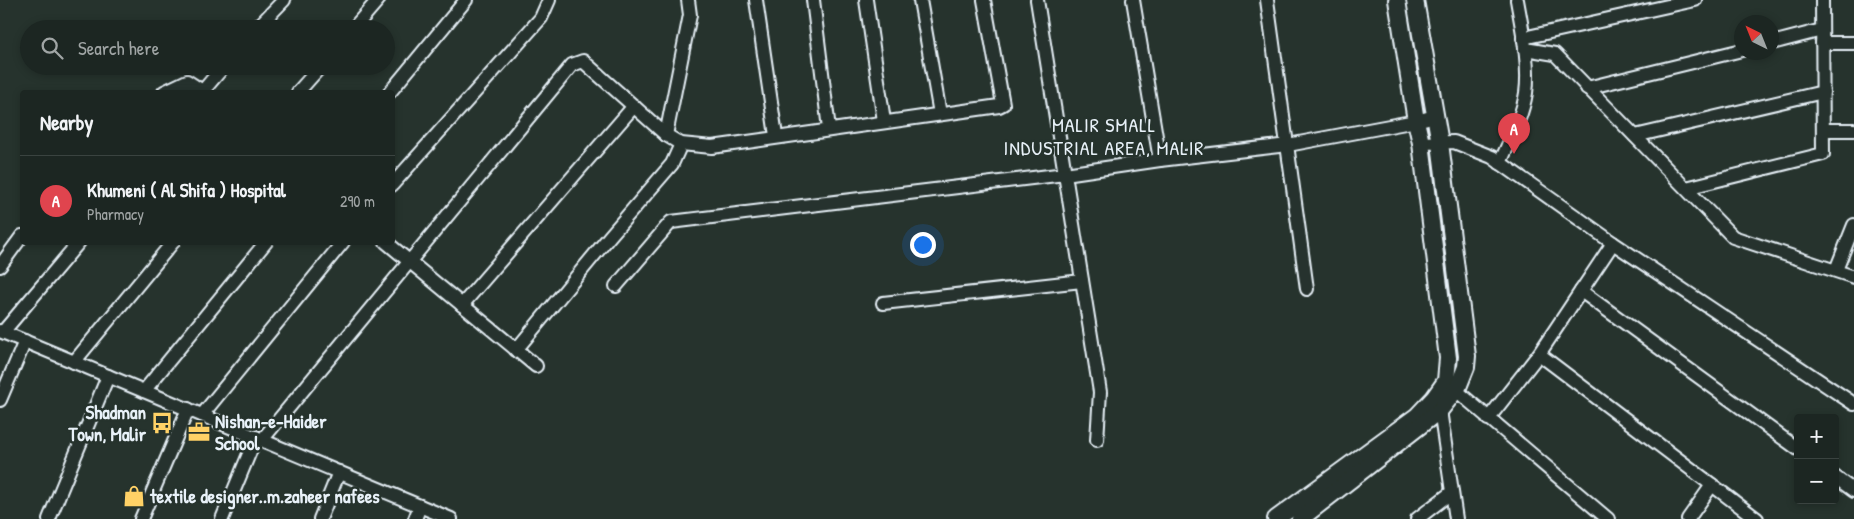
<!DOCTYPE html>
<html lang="en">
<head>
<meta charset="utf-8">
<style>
  :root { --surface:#1c2622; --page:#252e2a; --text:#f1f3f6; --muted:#a0a5a5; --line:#3a4340; --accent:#b45309 }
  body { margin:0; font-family:"Patrick Hand",sans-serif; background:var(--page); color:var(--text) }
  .controls { position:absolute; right:15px; bottom:15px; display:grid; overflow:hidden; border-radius:5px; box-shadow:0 2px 8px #0003 }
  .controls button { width:45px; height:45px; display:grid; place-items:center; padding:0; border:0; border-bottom:1px solid var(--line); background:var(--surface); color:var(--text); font:25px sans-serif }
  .compass { position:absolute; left:1734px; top:15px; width:45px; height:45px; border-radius:50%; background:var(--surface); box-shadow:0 2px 8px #0003; rotate:317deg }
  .you { position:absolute; left:922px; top:244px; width:18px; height:18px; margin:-12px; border:4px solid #fff; border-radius:50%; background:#1a73e8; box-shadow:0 0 0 8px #1a73e833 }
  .badge { display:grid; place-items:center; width:32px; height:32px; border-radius:50%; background:var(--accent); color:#fff; font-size:16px; font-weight:700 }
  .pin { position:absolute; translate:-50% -41px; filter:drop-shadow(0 1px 2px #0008) }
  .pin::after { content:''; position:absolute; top:26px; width:18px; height:15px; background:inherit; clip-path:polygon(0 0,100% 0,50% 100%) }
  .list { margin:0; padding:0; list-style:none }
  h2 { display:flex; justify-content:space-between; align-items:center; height:65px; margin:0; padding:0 20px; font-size:21px }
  h2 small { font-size:16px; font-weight:400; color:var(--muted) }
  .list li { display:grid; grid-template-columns:32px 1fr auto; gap:15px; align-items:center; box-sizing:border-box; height:90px; padding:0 20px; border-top:1px solid var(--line) }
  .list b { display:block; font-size:19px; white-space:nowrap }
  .list p { margin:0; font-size:16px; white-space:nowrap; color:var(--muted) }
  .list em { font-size:16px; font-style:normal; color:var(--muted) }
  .icon { flex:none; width:28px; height:28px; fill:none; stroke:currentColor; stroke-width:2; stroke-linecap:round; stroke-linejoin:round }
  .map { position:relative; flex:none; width:1854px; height:519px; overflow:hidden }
  .search { position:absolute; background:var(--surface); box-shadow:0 2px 8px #0003; left:20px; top:20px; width:375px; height:55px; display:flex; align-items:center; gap:12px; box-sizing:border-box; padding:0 18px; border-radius:28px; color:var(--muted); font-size:19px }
  .panel { position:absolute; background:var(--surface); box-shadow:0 2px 8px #0003; left:20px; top:90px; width:375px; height:155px; border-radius:5px }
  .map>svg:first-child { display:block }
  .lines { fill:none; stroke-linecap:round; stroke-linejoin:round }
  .minor-casing { stroke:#e8f1f8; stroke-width:16 }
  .major-casing { stroke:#e8f1f8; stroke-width:20 }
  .minor { stroke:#26332d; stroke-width:12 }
  .major { stroke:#26332d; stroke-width:16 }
  .labels { text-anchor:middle; stroke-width:5; stroke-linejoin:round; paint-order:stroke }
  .poi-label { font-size:19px; font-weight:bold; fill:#e8f1f8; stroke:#26332d; text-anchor:start }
  .neighbourhood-label { font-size:20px; letter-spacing:1px; fill:#e8f1f8; stroke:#26332d }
</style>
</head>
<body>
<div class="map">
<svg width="1854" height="519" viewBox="0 0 1854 519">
  <rect width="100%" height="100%" fill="#26332d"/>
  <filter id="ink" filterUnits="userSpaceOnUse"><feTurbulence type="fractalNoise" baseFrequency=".02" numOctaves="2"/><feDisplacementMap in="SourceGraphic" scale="10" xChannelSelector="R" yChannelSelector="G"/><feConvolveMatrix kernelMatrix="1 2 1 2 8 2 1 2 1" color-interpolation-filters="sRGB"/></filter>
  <g filter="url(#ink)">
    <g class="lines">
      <g class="minor-casing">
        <g id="minor">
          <path d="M 756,0 L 776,136"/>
          <path d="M 813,0 L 829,129"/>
          <path d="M 866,0 L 884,121"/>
          <path d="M 920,0 L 940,114"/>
          <path d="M 1037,0 L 1100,392 L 1097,440"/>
          <path d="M 1133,0 L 1160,160"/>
          <path d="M 1267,0 L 1307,289"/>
          <path d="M 256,29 L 284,0"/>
          <path d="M 353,29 L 378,0"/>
          <path d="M 1523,38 L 1695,0"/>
          <path d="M 1772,43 L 1822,30"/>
          <path d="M 1822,43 L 1854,43"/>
          <path d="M 1525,49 L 1555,54 L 1733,237 L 1854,277"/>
          <path d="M 1587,88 L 1742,50"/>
          <path d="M 164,92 L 187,81 L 204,92"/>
          <path d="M 202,92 L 224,66"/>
          <path d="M 298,92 L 321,66"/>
          <path d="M 390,92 L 466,0"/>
          <path d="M 1824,130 L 1854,130"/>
          <path d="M 666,135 L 690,15 L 688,0"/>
          <path d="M 1635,136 L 1823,92"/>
          <path d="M 1421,143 L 1454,142 L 1492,157 L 1613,243 L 1854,404"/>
          <path d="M 1500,163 C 1510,140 1522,118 1526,93 C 1530,65 1522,28 1517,0"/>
          <path d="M 392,185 L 541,18 L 549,0"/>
          <path d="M 1686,188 L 1823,154 L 1822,0"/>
          <path d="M 386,242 L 536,366"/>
          <path d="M 0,266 L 22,236"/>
          <path d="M 1836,270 L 1854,225"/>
          <path d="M 616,286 L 671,222 L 1065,174 L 1160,160 L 1288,145 L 1416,121 L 1435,116"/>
          <path d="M 1581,291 L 1798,449"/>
          <path d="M 883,303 L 1082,281"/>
          <path d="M 462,305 L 634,106"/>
          <path d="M 0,331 L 451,519"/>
          <path d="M 3,332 L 79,242"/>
          <path d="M 516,350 L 610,236 L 672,164 L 681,144"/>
          <path d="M 1539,354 L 1757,519"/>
          <path d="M 74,362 L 173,242"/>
          <path d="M 1450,385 L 1608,519"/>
          <path d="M 144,391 L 266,242"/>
          <path d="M 0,400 L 25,341"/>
          <path d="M 1440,410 L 1456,519"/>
          <path d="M 202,415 L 343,242"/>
          <path d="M 1488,419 L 1539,354 L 1613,243"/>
          <path d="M 262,440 L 572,65 L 583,61 L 666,135 L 681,144 L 712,147 L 999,106 L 1003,104 L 984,0"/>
          <path d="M 1835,477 L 1854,491"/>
          <path d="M 49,519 L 108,376"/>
          <path d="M 141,519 L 188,409"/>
          <path d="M 222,519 L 256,437"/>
          <path d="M 320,519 L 339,472"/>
          <path d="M 415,519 L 420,506"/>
          <path d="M 1417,519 L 1452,492"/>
          <path d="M 1688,519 L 1712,485"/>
        </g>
      </g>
      <g class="major-casing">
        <g id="major">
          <path d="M 1276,519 L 1417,416 L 1434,398 L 1446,381 L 1448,358 L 1421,143 L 1416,121 L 1397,0"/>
          <path d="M 1300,519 L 1440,410 L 1458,387 L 1466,367 L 1467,356 L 1440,143 L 1415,0"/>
        </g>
      </g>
      <use href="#minor" class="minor"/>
      <use href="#major" class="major"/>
    </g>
  </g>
  <defs>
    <g id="bus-bare" transform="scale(1.725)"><path d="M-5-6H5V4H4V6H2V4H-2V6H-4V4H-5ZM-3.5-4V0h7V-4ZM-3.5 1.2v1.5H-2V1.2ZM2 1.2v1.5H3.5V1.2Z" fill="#ffd166" stroke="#26332d" stroke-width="2.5" paint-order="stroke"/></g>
    <g id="office-bare" transform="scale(1.725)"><path d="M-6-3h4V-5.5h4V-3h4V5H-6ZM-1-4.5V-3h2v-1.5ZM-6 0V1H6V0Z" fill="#ffd166" stroke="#26332d" stroke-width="2.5" paint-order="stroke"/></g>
    <g id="shop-bare" transform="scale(1.725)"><path d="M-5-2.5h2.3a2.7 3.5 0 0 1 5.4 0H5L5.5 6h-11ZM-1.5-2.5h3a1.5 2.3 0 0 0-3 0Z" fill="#ffd166" stroke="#26332d" stroke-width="2.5" paint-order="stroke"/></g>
  </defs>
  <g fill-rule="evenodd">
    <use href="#bus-bare" x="162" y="423"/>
    <use href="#office-bare" x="199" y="432"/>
    <use href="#shop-bare" x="134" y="496"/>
  </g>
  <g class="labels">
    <g class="poi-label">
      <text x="146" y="419" text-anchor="end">Shadman<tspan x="146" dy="22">Town, Malir</tspan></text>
      <text x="215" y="428">Nishan-e-Haider<tspan x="215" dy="22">School</tspan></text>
      <text x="150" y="503">textile designer..m.zaheer nafees</text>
    </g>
    <g class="neighbourhood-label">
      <text x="1104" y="132">MALIR SMALL<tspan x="1104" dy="23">INDUSTRIAL AREA, MALIR</tspan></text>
    </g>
  </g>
</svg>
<div class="controls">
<button>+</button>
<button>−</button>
</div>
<svg class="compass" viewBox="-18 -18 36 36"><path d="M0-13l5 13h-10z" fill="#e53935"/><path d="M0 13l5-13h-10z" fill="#a0a5a5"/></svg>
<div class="you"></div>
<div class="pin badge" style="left:1514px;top:154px;background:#e0444e">A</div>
<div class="search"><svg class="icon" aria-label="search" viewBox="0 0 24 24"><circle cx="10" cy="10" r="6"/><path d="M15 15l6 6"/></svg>Search here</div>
<section class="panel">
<h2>Nearby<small></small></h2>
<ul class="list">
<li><span class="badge" style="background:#e0444e">A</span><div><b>Khumeni ( Al Shifa ) Hospital</b><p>Pharmacy</p></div><em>290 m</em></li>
</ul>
</section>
</div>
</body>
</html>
